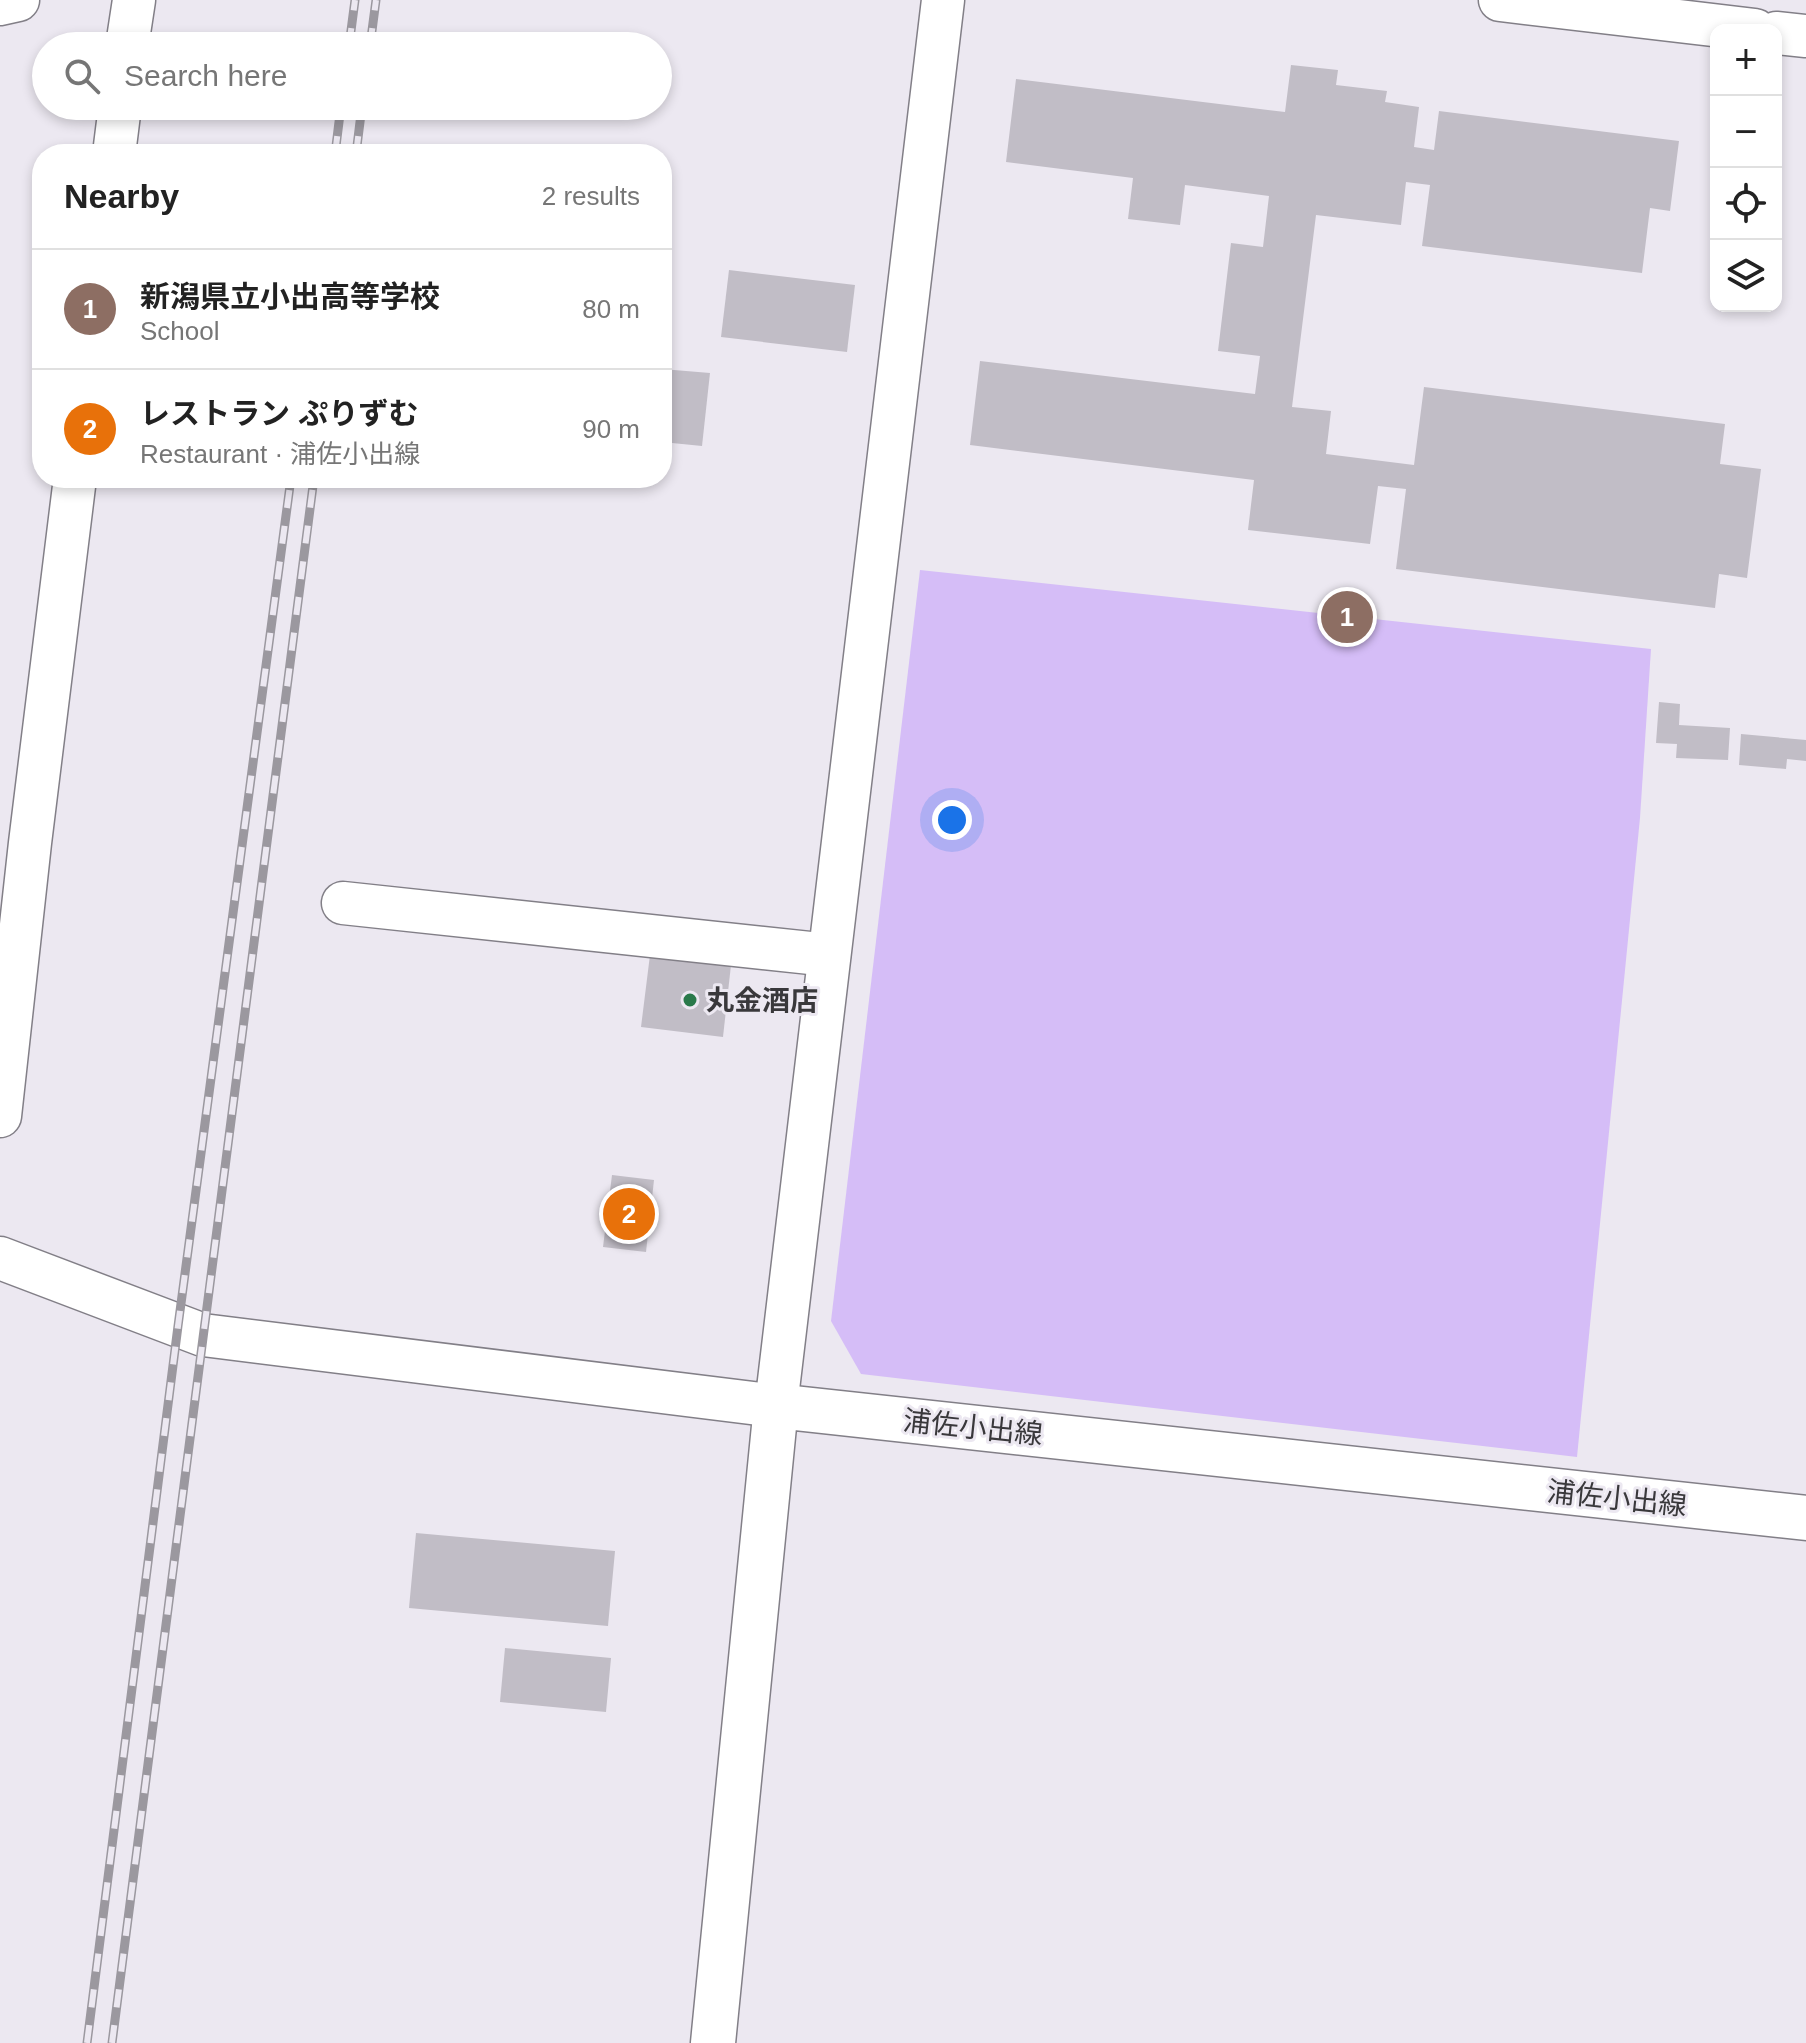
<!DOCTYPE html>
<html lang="en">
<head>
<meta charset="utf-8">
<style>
  :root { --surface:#fff; --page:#f6f6f6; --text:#222; --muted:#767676; --line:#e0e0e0; --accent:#0f766e }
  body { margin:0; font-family:Arial,"Noto Sans JP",sans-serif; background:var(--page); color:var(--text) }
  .controls { position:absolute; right:24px; top:24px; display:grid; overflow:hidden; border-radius:16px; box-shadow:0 4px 12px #0003 }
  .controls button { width:72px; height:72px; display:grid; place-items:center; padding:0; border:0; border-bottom:2px solid var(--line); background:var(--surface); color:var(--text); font:40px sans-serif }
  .you { position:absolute; left:952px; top:820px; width:28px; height:28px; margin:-20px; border:6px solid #fff; border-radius:50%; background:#1a73e8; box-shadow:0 0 0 12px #1a73e833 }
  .badge { display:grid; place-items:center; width:52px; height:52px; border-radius:50%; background:var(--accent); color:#fff; font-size:26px; font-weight:700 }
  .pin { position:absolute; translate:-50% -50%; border:4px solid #fff; box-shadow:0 2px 8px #0006 }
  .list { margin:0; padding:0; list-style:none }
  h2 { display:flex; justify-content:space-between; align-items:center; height:104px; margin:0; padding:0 32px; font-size:34px }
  h2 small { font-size:26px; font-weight:400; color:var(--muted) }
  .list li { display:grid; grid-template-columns:52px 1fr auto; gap:24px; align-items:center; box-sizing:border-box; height:120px; padding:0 32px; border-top:2px solid var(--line) }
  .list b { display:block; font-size:30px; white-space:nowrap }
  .list p { margin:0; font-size:26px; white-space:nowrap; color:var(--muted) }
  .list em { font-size:26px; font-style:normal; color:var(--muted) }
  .icon { flex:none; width:44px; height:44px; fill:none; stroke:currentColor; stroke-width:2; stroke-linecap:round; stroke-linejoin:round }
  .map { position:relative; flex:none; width:1806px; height:2043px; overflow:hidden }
  .search { position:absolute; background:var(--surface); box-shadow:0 4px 12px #0003; left:32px; top:32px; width:640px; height:88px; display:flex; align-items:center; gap:20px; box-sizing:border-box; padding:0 28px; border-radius:44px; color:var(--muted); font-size:30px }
  .panel { position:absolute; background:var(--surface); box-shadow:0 4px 12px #0003; left:32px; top:144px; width:640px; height:344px; border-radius:32px }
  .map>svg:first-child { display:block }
  .green { fill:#d5bdf7 }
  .building { fill:#c1bdc6 }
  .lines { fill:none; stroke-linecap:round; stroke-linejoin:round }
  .minor-casing { stroke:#827f87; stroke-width:45 }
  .major-casing { stroke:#827f87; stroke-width:47 }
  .minor { stroke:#fff; stroke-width:42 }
  .major { stroke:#fff; stroke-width:44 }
  .rail-casing { stroke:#9b989f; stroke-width:9 }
  .rail { stroke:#ece8f1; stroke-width:6; stroke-dasharray:18; stroke-linecap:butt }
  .poi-dot { fill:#29794a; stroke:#ece8f1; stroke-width:3 }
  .labels { text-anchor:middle; stroke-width:6; stroke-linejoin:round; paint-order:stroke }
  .poi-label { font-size:28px; font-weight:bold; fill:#39383b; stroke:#ece8f1; text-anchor:start }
  .street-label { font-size:28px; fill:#39383b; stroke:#ece8f1 }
</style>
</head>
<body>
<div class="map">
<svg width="1806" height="2043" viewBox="0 0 1806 2043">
  <rect width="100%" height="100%" fill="#ece8f1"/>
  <path class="green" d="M 920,570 L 1651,649 L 1640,818 L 1577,1457 L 861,1374 L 831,1321 Z"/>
  <g class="building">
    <path d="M 1291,65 L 1338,70 L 1336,85 L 1387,91 L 1385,102 L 1419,107 L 1414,147 L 1434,150 L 1439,111 L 1679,141 L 1670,211 L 1650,208 L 1642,273 L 1422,246 L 1430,185 L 1406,182 L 1401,225 L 1316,215 L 1292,407 L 1331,411 L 1326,454 L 1414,465 L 1424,387 L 1725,424 L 1720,464 L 1761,469 L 1747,578 L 1719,574 L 1715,608 L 1396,569 L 1406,489 L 1378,486 L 1370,544 L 1248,530 L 1254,480 L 970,445 L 980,361 L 1255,394 L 1260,356 L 1218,351 L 1231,243 L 1263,247 L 1269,196 L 1185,185 L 1180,225 L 1128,219 L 1133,178 L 1006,162 L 1016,79 L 1285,112 Z"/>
    <path d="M 729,270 L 855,285 L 847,352 L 721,337 Z"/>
    <path d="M 662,369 L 710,373 L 702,446 L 662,442 Z"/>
    <path d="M 1659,702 L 1680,704 L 1679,725 L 1730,728 L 1728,760 L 1676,758 L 1677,744 L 1656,743 Z"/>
    <path d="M 1741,734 L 1806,740 L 1806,761 L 1787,759 L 1786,769 L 1739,765 Z"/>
    <path d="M 650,955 L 731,965 L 723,1037 L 641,1027 Z"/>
    <path d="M 612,1175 L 654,1180 L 646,1252 L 603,1247 Z"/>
    <path d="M 416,1533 L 615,1551 L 608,1626 L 409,1608 Z"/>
    <path d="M 505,1648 L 611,1658 L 606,1712 L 500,1702 Z"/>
  </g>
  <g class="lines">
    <g class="minor-casing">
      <g id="minor">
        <path d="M 1500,0 L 1755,30"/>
        <path d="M 0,4 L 18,0"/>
        <path d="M 1776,33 L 1806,36"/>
        <path d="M 127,46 L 134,0"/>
        <path d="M 114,154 L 120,106"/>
        <path d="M 343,903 L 829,955"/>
        <path d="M 0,1116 L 30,843 L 75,478"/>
        <path d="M 0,1258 L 203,1335 L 776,1406 L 943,0"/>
      </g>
    </g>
    <g class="major-casing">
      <path id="major" d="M 713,2043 L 776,1406 L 1806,1518"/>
    </g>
    <use href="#minor" class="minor"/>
    <use href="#major" class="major"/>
    <g class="rail-casing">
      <g id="rail">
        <path d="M 349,46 L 355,0"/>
        <path d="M 370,46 L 376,0"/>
        <path d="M 335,154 L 341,106"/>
        <path d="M 356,154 L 362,106"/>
        <path d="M 87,2043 L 178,1326 L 291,478"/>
        <path d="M 112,2043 L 314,478"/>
      </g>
    </g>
    <use href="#rail" class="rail"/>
  </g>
  <circle class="poi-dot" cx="690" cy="1000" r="8"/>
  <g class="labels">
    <g class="poi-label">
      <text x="706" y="1010">丸金酒店</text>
    </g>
    <g class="street-label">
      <text transform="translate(973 1427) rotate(6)" y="10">浦佐小出線</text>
      <text transform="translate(1617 1498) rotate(6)" y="10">浦佐小出線</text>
    </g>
  </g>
</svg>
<div class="controls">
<button>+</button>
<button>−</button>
<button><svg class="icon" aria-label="locate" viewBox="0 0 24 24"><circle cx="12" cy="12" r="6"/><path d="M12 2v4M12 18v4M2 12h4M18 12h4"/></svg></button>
<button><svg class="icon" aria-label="layers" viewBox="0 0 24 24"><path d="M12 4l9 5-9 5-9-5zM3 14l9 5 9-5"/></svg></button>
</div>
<div class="you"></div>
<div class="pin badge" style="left:1347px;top:617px;background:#8d6e63">1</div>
<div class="pin badge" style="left:629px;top:1214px;background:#e8710a">2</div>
<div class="search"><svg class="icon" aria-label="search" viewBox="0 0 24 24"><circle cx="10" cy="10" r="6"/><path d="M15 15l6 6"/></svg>Search here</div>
<section class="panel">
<h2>Nearby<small>2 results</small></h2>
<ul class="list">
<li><span class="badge" style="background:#8d6e63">1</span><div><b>新潟県立小出高等学校</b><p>School</p></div><em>80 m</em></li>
<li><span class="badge" style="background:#e8710a">2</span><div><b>レストラン ぷりずむ</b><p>Restaurant · 浦佐小出線</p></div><em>90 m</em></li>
</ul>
</section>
</div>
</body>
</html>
